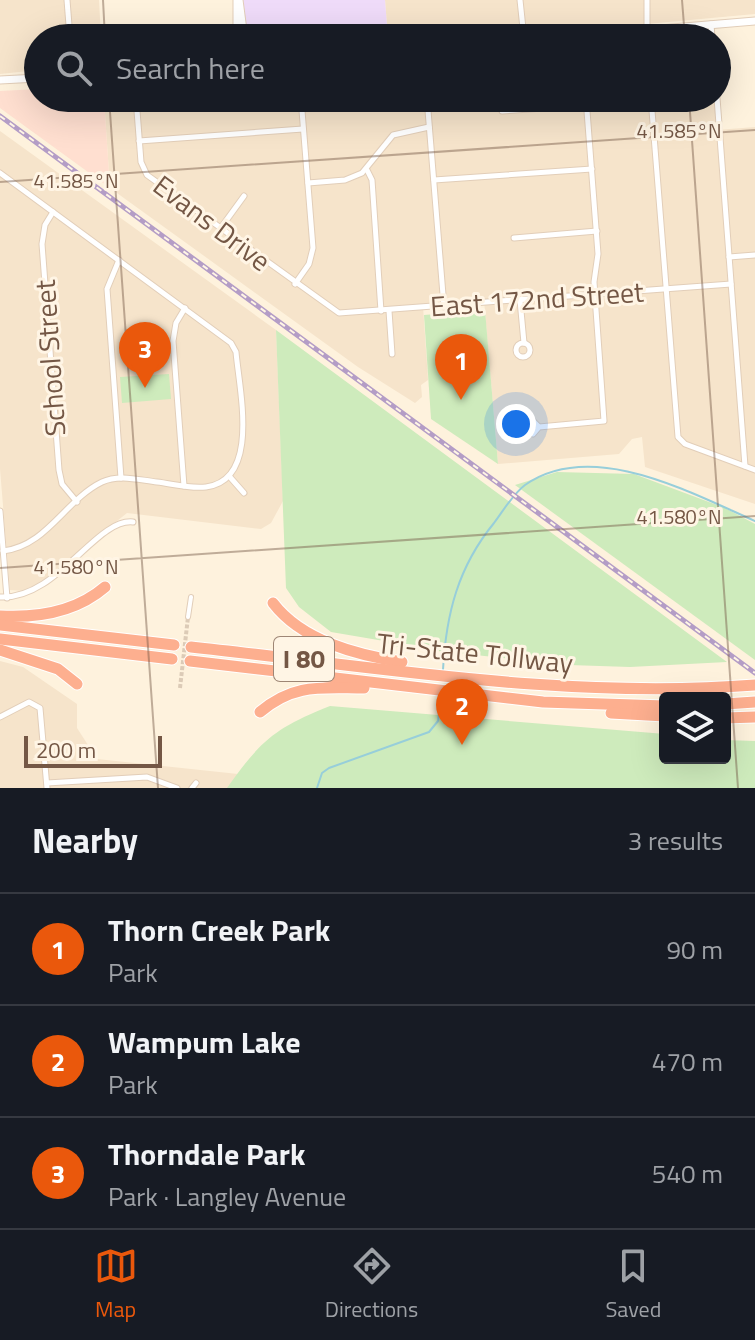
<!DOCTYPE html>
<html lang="en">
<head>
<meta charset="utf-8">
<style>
  :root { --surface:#171b24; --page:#20242c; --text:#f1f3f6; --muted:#9ea1a6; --line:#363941; --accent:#ea580c }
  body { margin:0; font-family:"Titillium Web",sans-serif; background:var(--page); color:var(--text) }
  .controls { position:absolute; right:24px; bottom:24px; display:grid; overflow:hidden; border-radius:8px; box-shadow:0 8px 32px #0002 }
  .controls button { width:72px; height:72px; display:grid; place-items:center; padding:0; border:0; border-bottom:2px solid var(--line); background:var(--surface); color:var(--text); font:40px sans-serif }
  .scale { position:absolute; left:24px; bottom:20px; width:138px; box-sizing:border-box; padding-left:8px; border:4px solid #745745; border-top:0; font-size:22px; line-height:28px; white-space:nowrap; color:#745745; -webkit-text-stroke:6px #fff5e5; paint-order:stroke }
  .you { position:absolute; left:516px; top:424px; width:28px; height:28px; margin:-20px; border:6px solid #fff; border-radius:50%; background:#1a73e8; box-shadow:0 0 0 12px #1a73e833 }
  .badge { display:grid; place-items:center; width:52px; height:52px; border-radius:50%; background:var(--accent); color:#fff; font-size:26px; font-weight:700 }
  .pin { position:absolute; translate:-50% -66px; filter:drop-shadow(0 2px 4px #0008) }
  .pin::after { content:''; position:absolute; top:42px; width:28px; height:24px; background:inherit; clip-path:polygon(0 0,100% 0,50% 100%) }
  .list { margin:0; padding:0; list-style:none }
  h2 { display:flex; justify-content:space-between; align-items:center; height:104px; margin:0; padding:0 32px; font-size:34px }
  h2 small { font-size:26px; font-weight:400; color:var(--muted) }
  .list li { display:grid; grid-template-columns:52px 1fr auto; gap:24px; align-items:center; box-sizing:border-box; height:112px; padding:0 32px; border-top:2px solid var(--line) }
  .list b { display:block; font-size:30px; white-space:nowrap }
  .list p { margin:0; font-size:26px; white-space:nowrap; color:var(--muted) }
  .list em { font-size:26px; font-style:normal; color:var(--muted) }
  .icon { flex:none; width:44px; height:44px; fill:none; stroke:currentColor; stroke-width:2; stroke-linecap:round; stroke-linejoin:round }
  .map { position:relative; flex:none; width:755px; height:788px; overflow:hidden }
  .search { position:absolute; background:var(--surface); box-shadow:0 8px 32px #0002; left:24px; right:24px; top:24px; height:88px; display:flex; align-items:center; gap:20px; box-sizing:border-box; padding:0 28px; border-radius:44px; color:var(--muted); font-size:30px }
  .sheet { height:440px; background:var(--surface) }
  nav { display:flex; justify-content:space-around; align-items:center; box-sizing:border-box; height:112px; border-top:2px solid var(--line); background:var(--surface); font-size:22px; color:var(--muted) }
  nav a { display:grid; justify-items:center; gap:4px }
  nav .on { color:var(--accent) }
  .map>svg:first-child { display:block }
  .residential { fill:#f6e4cb }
  .commercial { fill:#ffdfd0 }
  .education { fill:#efdbf9 }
  .green { fill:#ceebbc }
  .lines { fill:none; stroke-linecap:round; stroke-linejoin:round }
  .stream { stroke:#97ceda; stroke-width:2 }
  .pedestrian-tunnel { stroke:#dccbb7; stroke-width:4; stroke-dasharray:4 2; stroke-linecap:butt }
  .pedestrian-casing { stroke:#e2ceb9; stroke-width:6 }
  .minor-casing { stroke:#e2ceb9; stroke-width:7 }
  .tertiary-casing { stroke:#e2ceb9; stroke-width:9 }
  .motorway-casing { stroke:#fff; stroke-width:13 }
  .pedestrian { stroke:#fff; stroke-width:4 }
  .minor { stroke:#fff; stroke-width:5 }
  .tertiary { stroke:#fff; stroke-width:7 }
  .motorway { stroke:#fdaf8f; stroke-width:11 }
  .rail-casing { stroke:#b49dc6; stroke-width:5 }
  .rail { stroke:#fff5e5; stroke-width:2; stroke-dasharray:6; stroke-linecap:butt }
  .ticks { fill:none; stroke:#745745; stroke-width:2; stroke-opacity:0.45 }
  .labels { text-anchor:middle; stroke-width:6; stroke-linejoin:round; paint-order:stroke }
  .shield { fill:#fff5e5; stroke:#9e8675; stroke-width:2 }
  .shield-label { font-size:26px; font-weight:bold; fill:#745745 }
  .street-label { font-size:28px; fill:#745745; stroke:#fff5e5 }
  .ticks-label { font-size:20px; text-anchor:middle; fill:#745745; stroke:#fff5e5; stroke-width:6; stroke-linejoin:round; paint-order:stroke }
</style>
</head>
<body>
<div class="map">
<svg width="755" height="788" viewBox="0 0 755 788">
  <rect width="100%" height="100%" fill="#fef2dd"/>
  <g class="residential">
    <path d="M 0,0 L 99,0 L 101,38 L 38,38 L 38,70 L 0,74 Z"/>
    <path d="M 385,0 L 755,0 L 755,14 L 494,38 L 388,38 Z"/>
    <path d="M 104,98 L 714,98 L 717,130 L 755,127 L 755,504 L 645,467 L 642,437 L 632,439 L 619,454 L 498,464 L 484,300 L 423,306 L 428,380 L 421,385 L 422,397 L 415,403 L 358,367 L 110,188 Z"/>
    <path d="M 0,131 L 276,330 L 283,501 L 271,523 L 261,529 L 127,513 L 37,585 L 25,591 L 10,590 L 0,469 Z"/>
    <path d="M 0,661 L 23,667 L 77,704 L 77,728 L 97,759 L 238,774 L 228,788 L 0,788 Z"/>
  </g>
  <path class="commercial" d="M 38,89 L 38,98 L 104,98 L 110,188 L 0,108 L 0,91 Z"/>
  <path class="education" d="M 243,0 L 385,0 L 388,38 L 246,38 Z"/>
  <g class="green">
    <path d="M 485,310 L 498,464 L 431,419 L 424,315 Z"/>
    <path d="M 276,330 L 727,662 L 630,667 L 569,665 L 392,646 L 384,641 L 331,632 L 299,607 L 286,588 Z"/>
    <path d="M 169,374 L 171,399 L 122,403 L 120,377 Z"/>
    <path d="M 557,472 L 634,474 L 725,508 L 755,524 L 755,660 L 515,485 Z"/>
    <path d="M 330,706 L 665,734 L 665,758 L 725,758 L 725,740 L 755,741 L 755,788 L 227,788 C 261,740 275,728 330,706 Z"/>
  </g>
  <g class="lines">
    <g class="stream">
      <path d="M 443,670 C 446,614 458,567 494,523 C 503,511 513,494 525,485 C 592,438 691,493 755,521"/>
      <path d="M 317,788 L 322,773 L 329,768 L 429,732 L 438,721 L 441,696"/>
    </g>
    <path class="pedestrian-tunnel" d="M 180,688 L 188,617"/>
    <g class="pedestrian-casing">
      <path id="pedestrian" d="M 188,617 L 191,597"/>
    </g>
    <g class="minor-casing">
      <g id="minor">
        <path d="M 67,0 L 70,38"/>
        <path d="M 520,0 L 524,38"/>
        <path d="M 711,24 L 712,38"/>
        <path d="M 647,38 L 647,0"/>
        <path d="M 136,98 L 141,162 L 147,175 L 339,313 L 731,284"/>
        <path d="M 427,98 L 444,307"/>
        <path d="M 651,98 L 678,437 L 685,444 L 755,470"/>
        <path d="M 717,98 L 745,466"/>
        <path d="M 502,111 L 586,105"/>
        <path d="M 139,141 L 303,129"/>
        <path d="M 367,170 L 372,180 L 381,311"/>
        <path d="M 0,173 L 231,343 L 236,352 C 239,389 261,480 206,487 C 190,489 173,484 157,482 C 139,480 119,474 102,482 C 65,500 47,546 3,551"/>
        <path d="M 434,180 L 592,169"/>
        <path d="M 308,183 L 345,180 L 362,173 L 393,135 L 429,127"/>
        <path d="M 53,212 L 45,225 L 42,244 L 59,470 L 62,484 L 77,502"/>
        <path d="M 220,229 L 244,196"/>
        <path d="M 514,238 L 597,231"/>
        <path d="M 729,257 L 755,255"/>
        <path d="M 119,260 L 107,289 L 121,478"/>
        <path d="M 295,284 L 309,264 L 313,248 L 301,98"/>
        <path d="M 520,300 L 524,343"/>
        <path d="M 389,311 L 392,354"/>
        <circle cx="523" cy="350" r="7"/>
        <path d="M 539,427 L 531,419 L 523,427 L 533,434 L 539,427 L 604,421 L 594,282 L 598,254 L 586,98"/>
        <path d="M 229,476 L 244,493"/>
        <path d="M 184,486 L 173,341 L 176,323 L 185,308"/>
        <path d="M 0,511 L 7,598"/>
        <path d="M 0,597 C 57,600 96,518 133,522"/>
        <path d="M 0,717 L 29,702 L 40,708 L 47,788"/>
        <path d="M 47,783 L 147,777 L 177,788"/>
        <path d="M 192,788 L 196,783"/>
      </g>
    </g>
    <g class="tertiary-casing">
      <g id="tertiary">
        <path d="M 237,0 L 237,38"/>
        <path d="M 239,0 L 244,38"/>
        <path d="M 554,38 L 755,21"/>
        <path d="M 0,80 L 38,78"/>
      </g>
    </g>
    <g class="motorway-casing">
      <g id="motorway">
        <path d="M 273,603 C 302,641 357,655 402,662"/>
        <path d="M 0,616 C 37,618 76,612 105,587"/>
        <path d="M 0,625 L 174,645"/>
        <path d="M 0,639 L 172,659"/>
        <path d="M 191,647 C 378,667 567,700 755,685"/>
        <path d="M 0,650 L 58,669 L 77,684"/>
        <path d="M 190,661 L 543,702 L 665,706"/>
        <path d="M 725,704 L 755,702"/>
        <path d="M 260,712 C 294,683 321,688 364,688"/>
        <path d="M 611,713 L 665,716"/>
        <path d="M 725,718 L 755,717"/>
      </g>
    </g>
    <use href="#pedestrian" class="pedestrian"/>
    <use href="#minor" class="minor"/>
    <use href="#tertiary" class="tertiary"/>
    <use href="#motorway" class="motorway"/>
    <g class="rail-casing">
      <path id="rail" d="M 0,116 L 755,673"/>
    </g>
    <use href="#rail" class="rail"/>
  </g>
  <path class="ticks" d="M 103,0 L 105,38M 682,0 L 685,38M 109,98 L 158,788M 689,98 L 738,788M 0,182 L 755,130M 0,568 L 755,516"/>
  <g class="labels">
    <rect class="shield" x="274" y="637" width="60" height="44" rx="6"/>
    <g class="shield-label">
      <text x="304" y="668">I 80</text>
    </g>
    <g class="street-label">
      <text transform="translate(212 223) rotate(37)" y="10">Evans Drive</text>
      <text transform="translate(537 299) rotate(-4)" y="10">East 172nd Street</text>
      <text transform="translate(50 358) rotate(-94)" y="10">School Street</text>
      <text transform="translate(475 653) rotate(6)" y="10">Tri-State Tollway</text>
    </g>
  </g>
  <g class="ticks-label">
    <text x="679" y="138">41.585°N</text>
    <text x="76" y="188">41.585°N</text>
    <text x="679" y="524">41.580°N</text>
    <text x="76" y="574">41.580°N</text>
  </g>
</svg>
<div class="controls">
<button><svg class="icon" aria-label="layers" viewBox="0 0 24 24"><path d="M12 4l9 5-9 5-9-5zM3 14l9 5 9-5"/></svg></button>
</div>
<div class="scale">200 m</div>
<div class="you"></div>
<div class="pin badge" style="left:461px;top:400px">1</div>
<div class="pin badge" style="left:462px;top:745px">2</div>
<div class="pin badge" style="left:145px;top:388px">3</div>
<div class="search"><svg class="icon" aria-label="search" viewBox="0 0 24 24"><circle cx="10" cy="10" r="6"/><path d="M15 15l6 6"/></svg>Search here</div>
</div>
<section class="sheet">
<h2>Nearby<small>3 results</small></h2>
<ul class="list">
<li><span class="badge">1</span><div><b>Thorn Creek Park</b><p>Park</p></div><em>90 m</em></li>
<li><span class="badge">2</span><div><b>Wampum Lake</b><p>Park</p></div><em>470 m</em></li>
<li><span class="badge">3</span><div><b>Thorndale Park</b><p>Park · Langley Avenue</p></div><em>540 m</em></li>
</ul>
</section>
<nav>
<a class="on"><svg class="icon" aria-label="map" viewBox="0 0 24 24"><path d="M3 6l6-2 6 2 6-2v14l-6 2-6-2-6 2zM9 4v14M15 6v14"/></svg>Map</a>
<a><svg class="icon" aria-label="directions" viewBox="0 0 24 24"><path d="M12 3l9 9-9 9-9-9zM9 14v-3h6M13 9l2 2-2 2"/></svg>Directions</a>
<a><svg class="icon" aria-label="saved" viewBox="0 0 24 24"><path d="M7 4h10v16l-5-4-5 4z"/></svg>Saved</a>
</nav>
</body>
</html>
